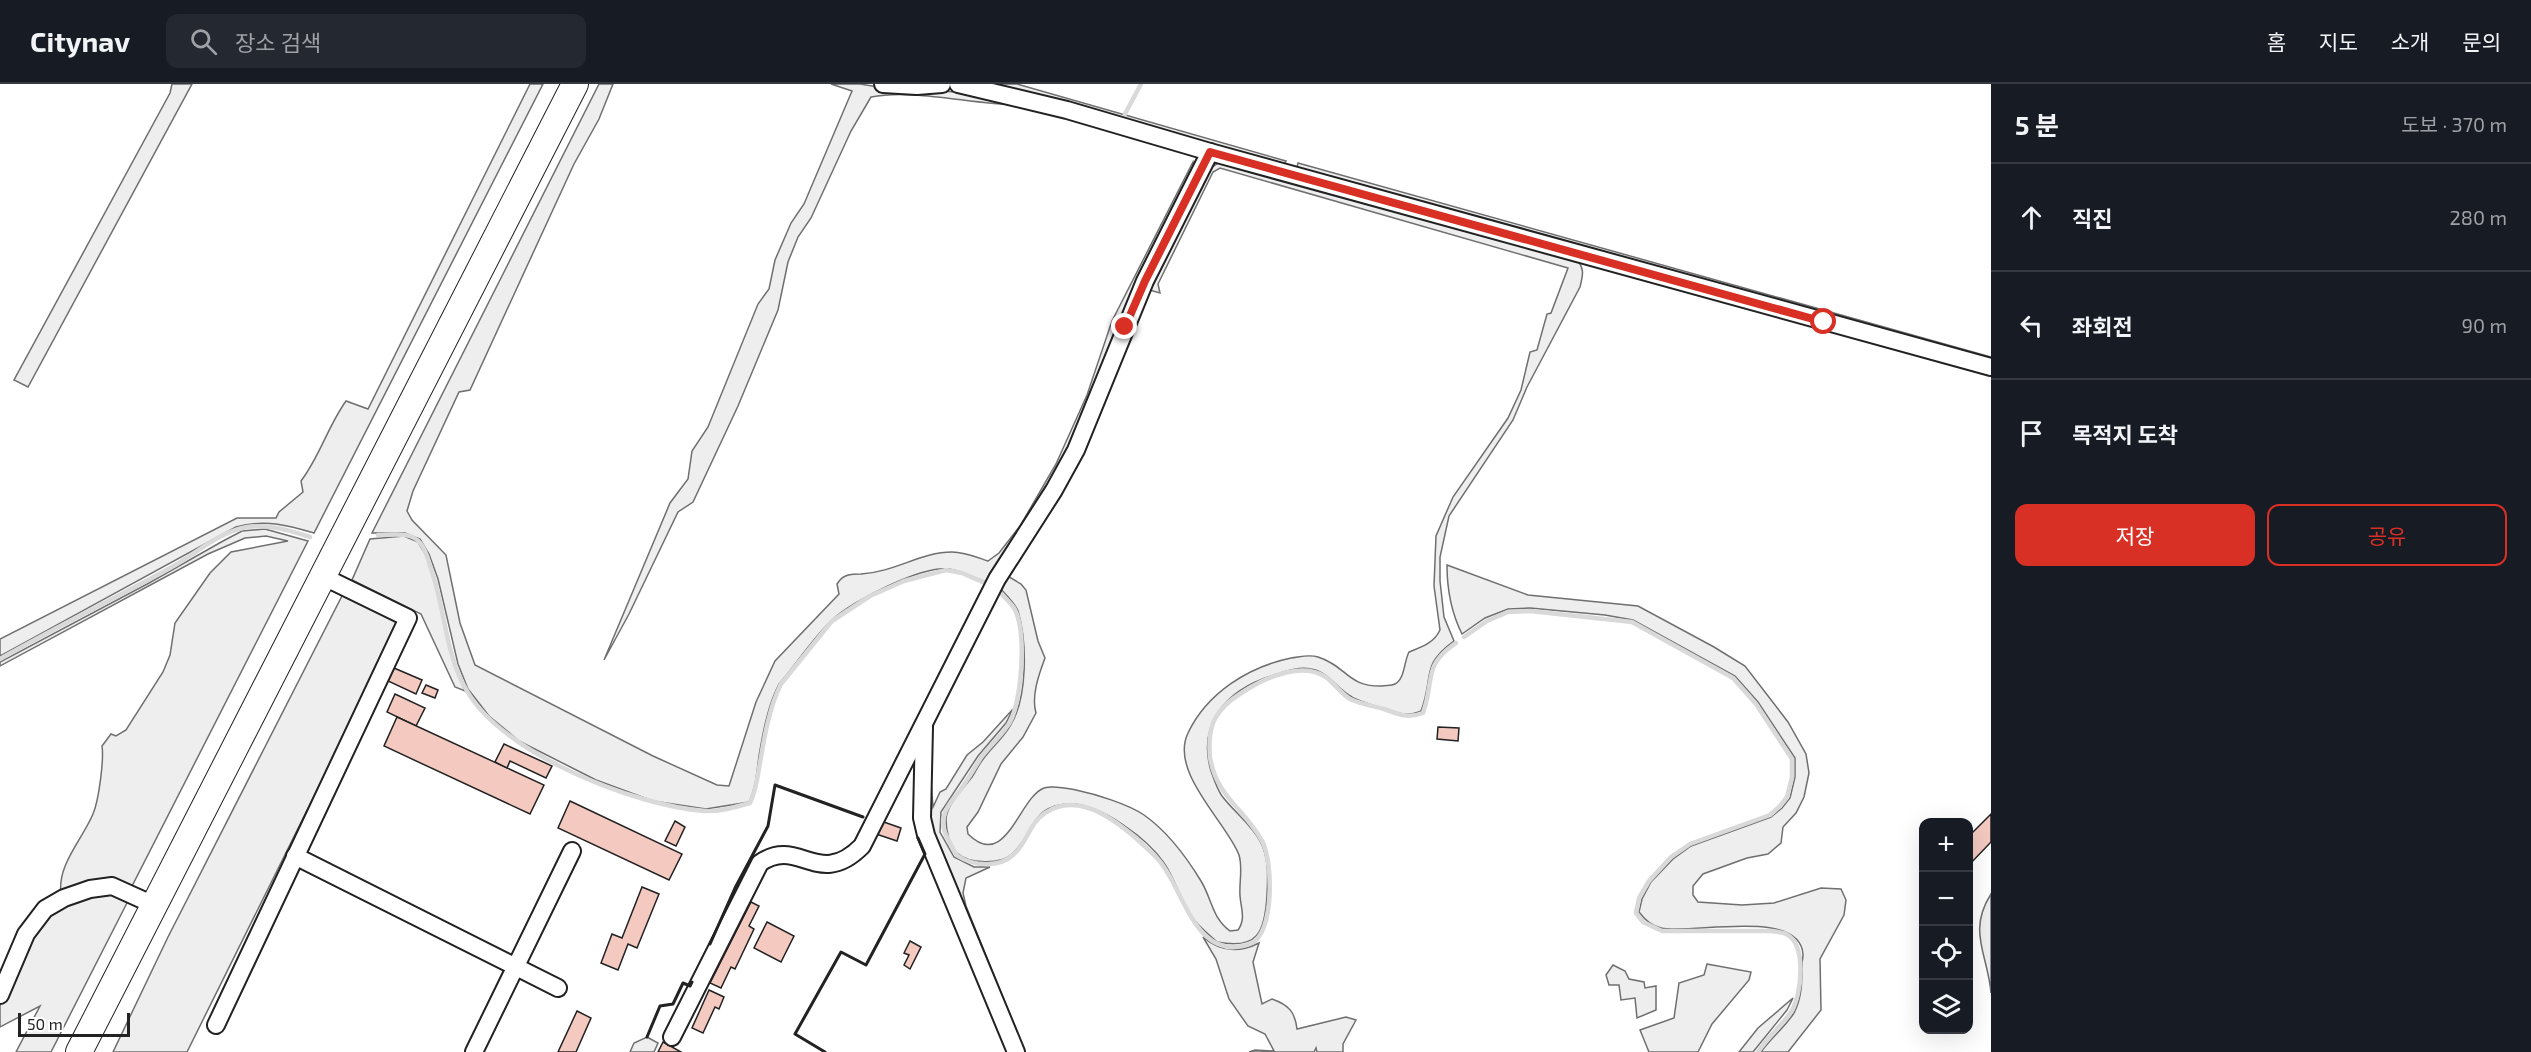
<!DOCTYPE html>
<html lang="ko">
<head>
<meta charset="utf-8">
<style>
  :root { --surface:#171b24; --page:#242831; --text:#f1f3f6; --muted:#9ea1a6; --line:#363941; --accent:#d93025 }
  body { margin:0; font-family:"Exo 2","Noto Sans KR",sans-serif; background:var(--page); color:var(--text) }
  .controls { position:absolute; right:18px; bottom:18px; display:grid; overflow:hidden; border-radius:12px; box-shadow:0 6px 24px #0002 }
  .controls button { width:54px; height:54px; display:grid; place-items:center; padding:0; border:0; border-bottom:2px solid var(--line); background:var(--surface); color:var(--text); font:30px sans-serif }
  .scale { position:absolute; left:18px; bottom:15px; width:112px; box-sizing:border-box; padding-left:6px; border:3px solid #222; border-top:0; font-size:16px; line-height:21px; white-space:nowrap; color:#222; -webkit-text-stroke:4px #fff; paint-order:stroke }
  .stop { position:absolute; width:18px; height:18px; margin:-14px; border:4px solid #d93025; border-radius:50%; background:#fff }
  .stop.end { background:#d93025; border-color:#fff; box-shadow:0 2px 6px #0008 }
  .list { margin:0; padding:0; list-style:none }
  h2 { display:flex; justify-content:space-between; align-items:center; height:78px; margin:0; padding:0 24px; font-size:26px }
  h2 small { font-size:20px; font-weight:400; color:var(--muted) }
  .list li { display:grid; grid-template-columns:39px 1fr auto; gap:18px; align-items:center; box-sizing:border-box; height:108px; padding:0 24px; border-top:2px solid var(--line) }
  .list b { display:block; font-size:22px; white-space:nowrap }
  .list em { font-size:20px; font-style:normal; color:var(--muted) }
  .actions { display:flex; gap:12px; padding:18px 24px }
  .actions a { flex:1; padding:14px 0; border:2px solid var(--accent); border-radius:12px; text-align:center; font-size:21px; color:var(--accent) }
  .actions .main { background:var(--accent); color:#fff }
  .icon { flex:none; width:33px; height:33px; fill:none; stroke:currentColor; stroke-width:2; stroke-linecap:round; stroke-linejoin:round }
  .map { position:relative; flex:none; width:1991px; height:968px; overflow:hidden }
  header { display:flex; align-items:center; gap:36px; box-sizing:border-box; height:84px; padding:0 30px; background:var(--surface); border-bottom:2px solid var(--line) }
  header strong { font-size:28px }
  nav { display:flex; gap:33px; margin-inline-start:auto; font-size:21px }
  .search { width:420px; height:54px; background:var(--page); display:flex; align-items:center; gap:15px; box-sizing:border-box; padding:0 21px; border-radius:12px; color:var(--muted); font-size:22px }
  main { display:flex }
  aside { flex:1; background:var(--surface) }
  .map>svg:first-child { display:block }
  .green { fill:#eee; stroke:#6f6f6f; stroke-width:1.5 }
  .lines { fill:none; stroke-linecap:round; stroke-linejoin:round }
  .stream { stroke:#d9d9d9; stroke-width:4.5 }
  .building { fill:#f3c9c0; stroke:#222; stroke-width:1.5 }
  .minor-casing { stroke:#222; stroke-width:20 }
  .highway-casing { stroke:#222; stroke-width:28 }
  .minor { stroke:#fff; stroke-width:16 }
  .highway { stroke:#fff; stroke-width:26 }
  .wall { stroke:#222; stroke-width:3 }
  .route { stroke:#d93025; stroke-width:8 }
</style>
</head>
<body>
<header>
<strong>Citynav</strong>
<div class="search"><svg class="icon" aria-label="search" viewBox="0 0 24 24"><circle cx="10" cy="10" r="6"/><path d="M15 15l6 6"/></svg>장소 검색</div>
<nav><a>홈</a><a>지도</a><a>소개</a><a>문의</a></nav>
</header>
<main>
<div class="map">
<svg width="1991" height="968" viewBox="0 0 1991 968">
  <rect width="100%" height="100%" fill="#fff"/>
  <g class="green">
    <path d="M 172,0 L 192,0 L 28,303 L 14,296 L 170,9 Z"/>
    <path d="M 530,0 L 543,0 L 314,449 C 287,441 265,435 236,443 L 0,572 L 0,555 L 237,434 L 276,434 L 279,428 L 303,408 L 301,397 C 320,372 328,342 346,317 L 368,325 Z"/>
    <path d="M 599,0 L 613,0 L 599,35 L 574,80 L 470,306 L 459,308 L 413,407 L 407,427 L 412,436 L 446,471 L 460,539 L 475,581 L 653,672 L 717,701 L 729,702 L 756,618 L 775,577 L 839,510 L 837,500 C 843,490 851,490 861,490 C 895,488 921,468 952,468 C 965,468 976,473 988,477 L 999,469 L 1020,442 L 1056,380 L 1087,311 L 1112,237 L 1193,78 L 1194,85 L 1074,360 L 987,498 C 974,494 963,487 949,485 C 922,481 852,517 832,536 C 813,554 797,579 779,600 C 768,621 763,648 759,672 C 757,687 756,704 749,718 L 706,725 L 653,717 L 596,696 L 519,657 L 489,632 L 468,605 L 458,580 L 438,495 L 429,470 L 420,455 L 405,449 L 372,449 Z"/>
    <path d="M 831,0 L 860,0 L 897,6 L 961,8 L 1024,21 C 976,22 917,4 871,13 L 851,47 L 811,134 L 798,153 L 788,178 L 778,226 L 738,322 L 693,418 L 678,428 L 629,530 L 604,576 L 670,419 L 688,395 L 692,367 L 708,343 L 758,220 L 769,205 L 775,176 L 791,139 L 804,120 L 852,7 Z"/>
    <path d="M 980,0 L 1017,0 L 1286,77 L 1282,84 Z"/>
    <path d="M 1220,78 L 1576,175 C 1585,184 1583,191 1580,203 L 1527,303 L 1513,336 L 1449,432 L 1440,473 L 1440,497 L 1444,533 L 1454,557 C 1420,581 1434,594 1421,627 C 1416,629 1410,631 1404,630 C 1397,629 1358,617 1352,613 C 1337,605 1329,588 1311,585 C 1298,582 1284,588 1271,592 C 1227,606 1197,639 1211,687 C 1214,695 1217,705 1222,712 C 1234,728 1251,740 1260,757 C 1269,773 1268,793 1267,811 C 1265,848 1258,866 1217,858 C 1208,850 1198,842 1191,832 C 1180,816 1176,796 1164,779 C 1148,755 1101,720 1071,720 C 1030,720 1035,750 1012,770 C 1000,781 969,780 957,769 C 949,761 946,746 946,735 C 947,720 963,705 972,693 C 976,687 979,680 984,674 C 992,663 1003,654 1010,642 C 1028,614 1027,558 1018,527 C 1015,519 1004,509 998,502 L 1006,491 L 1021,500 L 1026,506 L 1038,557 L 1045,574 C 1039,590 1031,612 1036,629 L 1023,653 L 1001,680 L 978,728 L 967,743 L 968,750 C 1006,788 1019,713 1044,704 C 1053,701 1066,704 1076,706 C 1095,710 1128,720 1144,731 C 1167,747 1187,774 1201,797 C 1212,815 1212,834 1230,847 L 1238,846 C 1246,835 1241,825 1240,812 C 1239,798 1243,784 1239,771 C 1227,739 1169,688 1188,649 C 1207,609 1248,583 1291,574 C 1300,573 1309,570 1318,573 C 1347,582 1347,603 1382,602 C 1386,601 1391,602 1395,600 C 1405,595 1404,577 1409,568 C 1422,563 1434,559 1440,546 L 1434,502 L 1436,452 L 1453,413 L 1508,334 L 1521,306 L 1530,268 L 1537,266 L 1547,230 L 1551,229 L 1568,184 L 1220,84 L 1213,88 L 1158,200 L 1160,209 L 1146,205 L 1207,86 Z"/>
    <path d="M 1298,79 L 1991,273 L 1991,278 L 1301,86 L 1297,83 Z"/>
    <path d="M 265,445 L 308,457 L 131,804 L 61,810 C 57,781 82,756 93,730 C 99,716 104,675 102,662 L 111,650 L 116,652 L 126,646 L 163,588 L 170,571 L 175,539 L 210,489 L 231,468 L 288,457 L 266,452 L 245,454 L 208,470 L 0,582 L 0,578 L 149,499 L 223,457 L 242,447 Z"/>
    <path d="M 404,452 L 418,458 L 426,471 L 434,496 L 454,581 L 465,607 L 455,603 L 421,530 L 352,496 L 370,455 Z"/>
    <path d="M 1447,481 L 1528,511 L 1638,522 L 1714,563 L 1745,582 L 1788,638 L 1806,670 L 1809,689 L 1804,713 L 1796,729 L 1783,743 L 1781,759 L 1768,770 L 1747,774 L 1703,790 L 1693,802 L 1693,811 L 1698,818 L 1742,821 L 1774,819 L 1821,804 L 1841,805 L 1846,816 L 1844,831 L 1820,875 L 1821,926 L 1788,968 L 1761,968 C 1771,954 1785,943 1794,929 C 1802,914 1802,897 1802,880 C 1802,877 1803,874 1803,871 C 1801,823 1691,851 1661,844 C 1651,842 1645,836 1639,828 L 1642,815 L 1651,798 L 1673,775 L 1691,762 L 1771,733 L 1782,724 L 1790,714 L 1795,693 L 1795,674 L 1758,618 L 1735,592 L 1633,536 L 1605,531 L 1530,524 L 1508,525 L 1485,534 L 1462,550 C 1451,528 1447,506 1447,481 Z"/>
    <path d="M 344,508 L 402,535 L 187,968 L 113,968 L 168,853 Z"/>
    <path d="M 1013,625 L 1006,639 L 978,672 L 941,728 L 940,748 L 954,773 L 974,783 L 990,783 L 966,794 L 963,809 L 966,822 L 1025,968 L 1021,968 L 931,752 L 927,641 L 932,641 L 930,686 L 933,723 L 940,708 L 946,705 L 967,671 L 983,658 Z"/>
    <path d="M 110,808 L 129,815 L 51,968 L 16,968 L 40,922 L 0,943 L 0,918 L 44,830 L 72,815 Z"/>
    <path d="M 1991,810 L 1991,909 C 1988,871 1967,847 1991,810 Z"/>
    <path d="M 1203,853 C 1220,868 1239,869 1259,859 L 1253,878 L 1262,920 L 1272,915 C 1289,921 1295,928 1297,945 L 1346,933 L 1356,936 L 1343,960 L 1343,968 L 1317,968 L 1316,964 L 1314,968 L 1249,968 L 1255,966 L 1274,967 L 1265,950 L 1248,942 L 1229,915 L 1216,875 Z"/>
    <path d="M 1707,880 L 1751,888 L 1749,896 L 1712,940 L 1698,968 L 1649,968 L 1640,946 L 1674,934 L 1679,899 L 1704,891 Z"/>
    <path d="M 1613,881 L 1625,887 L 1629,895 L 1644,898 L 1645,904 L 1656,902 L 1656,926 L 1637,934 L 1635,914 L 1621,916 L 1619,901 L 1609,901 L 1606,891 Z"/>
    <path d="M 1793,914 L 1787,926 L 1753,968 L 1739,968 L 1758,944 Z"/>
    <path d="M 647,953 L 658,959 L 654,968 L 630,968 L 634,959 Z"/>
  </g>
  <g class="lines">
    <g class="stream">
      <path d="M 1125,30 L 1141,0"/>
      <path d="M 378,451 C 392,451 412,447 421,460 C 427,468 428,476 431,485 C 445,523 445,571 467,607 C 503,670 635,722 705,727 C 720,728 735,723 750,719 C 757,705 758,689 761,673 C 765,649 770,622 781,600 L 832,537 L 870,512 L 904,497 L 946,486 L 962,489 L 987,500"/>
      <path d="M 998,506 C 1003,512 1010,518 1014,524 C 1027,546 1022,616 1010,638 C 1002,652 989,662 980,675 C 974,685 968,695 961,705 C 956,712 947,721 945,729 C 941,740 944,748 949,757 C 952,762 954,769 958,772 C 973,782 999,784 1013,771 C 1027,760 1029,739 1045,729 C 1084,703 1129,747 1156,773 C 1184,801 1193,880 1250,860 C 1275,851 1273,776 1262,757 C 1245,725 1216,713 1210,673 C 1209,662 1209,650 1213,639 C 1220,622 1236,612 1251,603 C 1270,592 1302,579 1324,592 C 1333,597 1340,609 1350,615 C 1360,620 1373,622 1384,625 C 1399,630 1407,635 1423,629 C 1435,596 1422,582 1456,559"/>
      <path d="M 1464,553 L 1487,537 L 1508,528 L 1530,527 L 1632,538 L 1733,594 L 1756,620 L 1792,675 L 1792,693 L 1787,713 L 1780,722 L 1770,731 L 1690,760 L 1671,773 L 1649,797 L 1639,814 L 1636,829 L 1643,838 L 1662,847 L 1772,847 C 1776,848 1782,848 1786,850 C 1807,860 1802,911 1791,928 C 1781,942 1767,954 1758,968"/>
      <path d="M 0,575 C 56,543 114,515 170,484 C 195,471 218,448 247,443 C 268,440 289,446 310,453"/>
    </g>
  </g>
  <g class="building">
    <path d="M 394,584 L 422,596 L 416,610 L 388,597 Z"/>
    <path d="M 426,601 L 438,606 L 435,614 L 422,609 Z"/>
    <path d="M 395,610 L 425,624 L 416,642 L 387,628 Z"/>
    <path d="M 397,633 L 544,701 L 530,730 L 384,662 Z"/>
    <path d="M 1438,643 L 1459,644 L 1458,657 L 1437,655 Z"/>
    <path d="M 504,660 L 552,682 L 546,694 L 510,677 L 507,684 L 495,678 Z"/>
    <path d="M 570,717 L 682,770 L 669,796 L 558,744 Z"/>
    <path d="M 1991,730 L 1991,758 L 1969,781 L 1968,753 Z"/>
    <path d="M 675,737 L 685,743 L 676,762 L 665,757 Z"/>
    <path d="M 881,737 L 901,744 L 897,757 L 876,750 Z"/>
    <path d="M 642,803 L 659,810 L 637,864 L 628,860 L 618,886 L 601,879 L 612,850 L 622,854 Z"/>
    <path d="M 751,818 L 759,822 L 749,842 L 754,845 L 735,885 L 731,883 L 721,904 L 710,899 Z"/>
    <path d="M 767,838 L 794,852 L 781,878 L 754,864 Z"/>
    <path d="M 910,857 L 921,863 L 910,885 L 904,881 L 909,871 L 904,869 Z"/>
    <path d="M 709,906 L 724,913 L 719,925 L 715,923 L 703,949 L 692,944 Z"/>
    <path d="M 577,927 L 591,934 L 576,968 L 558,968 Z"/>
    <path d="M 663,958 L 681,968 L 658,968 Z"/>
  </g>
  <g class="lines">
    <g class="minor-casing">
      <g id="minor">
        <path d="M 883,0 L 917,2 L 942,0"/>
        <path d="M 958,0 L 1067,26 L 1210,68 L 1991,283"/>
        <path d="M 924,643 L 922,734 L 926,751 L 1016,968"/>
        <path d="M 295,772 L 558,904"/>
        <path d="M 0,911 L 26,850 L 45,825 L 64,814 L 90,805 L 112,802 L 154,821"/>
        <path d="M 216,941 L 408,534 L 322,492"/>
        <path d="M 672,953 L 760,779 C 799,752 818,806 862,762 L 997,495 L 1054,406 L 1076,366 L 1145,197 L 1210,68"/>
        <path d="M 474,968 L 572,767"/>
      </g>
    </g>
    <g class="highway-casing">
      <path id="highway" d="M 79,968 L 575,0"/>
    </g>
    <use href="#minor" class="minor"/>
    <use href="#highway" class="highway"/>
    <g class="wall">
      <path d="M 710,860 L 735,804 L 768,742 L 775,701 L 863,733"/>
      <path d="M 647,953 L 660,922 L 673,920 L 683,899 L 690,902 L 692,898"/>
      <path d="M 825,968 L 795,950 L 841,868 L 866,881 L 925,770 L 918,754"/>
    </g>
  </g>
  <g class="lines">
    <path class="route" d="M 1125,243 L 1145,197 L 1210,68 L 1824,238"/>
  </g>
</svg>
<div class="controls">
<button>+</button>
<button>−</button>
<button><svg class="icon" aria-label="locate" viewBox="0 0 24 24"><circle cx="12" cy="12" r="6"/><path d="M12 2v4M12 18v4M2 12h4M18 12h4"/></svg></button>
<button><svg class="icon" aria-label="layers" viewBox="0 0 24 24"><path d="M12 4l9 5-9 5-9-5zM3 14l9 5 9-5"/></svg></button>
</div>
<div class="scale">50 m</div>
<div class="stop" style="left:1824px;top:238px"></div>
<div class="stop end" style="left:1125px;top:243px"></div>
</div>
<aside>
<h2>5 분<small>도보 · 370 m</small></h2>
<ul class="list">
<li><svg class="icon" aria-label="ahead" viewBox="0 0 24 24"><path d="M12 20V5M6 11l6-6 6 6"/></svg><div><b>직진</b></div><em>280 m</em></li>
<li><svg class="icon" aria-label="left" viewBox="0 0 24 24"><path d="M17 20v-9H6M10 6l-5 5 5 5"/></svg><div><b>좌회전</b></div><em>90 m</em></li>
<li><svg class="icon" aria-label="arrive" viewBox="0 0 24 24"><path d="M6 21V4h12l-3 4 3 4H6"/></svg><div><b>목적지 도착</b></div></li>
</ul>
<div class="actions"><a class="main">저장</a><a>공유</a></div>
</aside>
</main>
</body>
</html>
